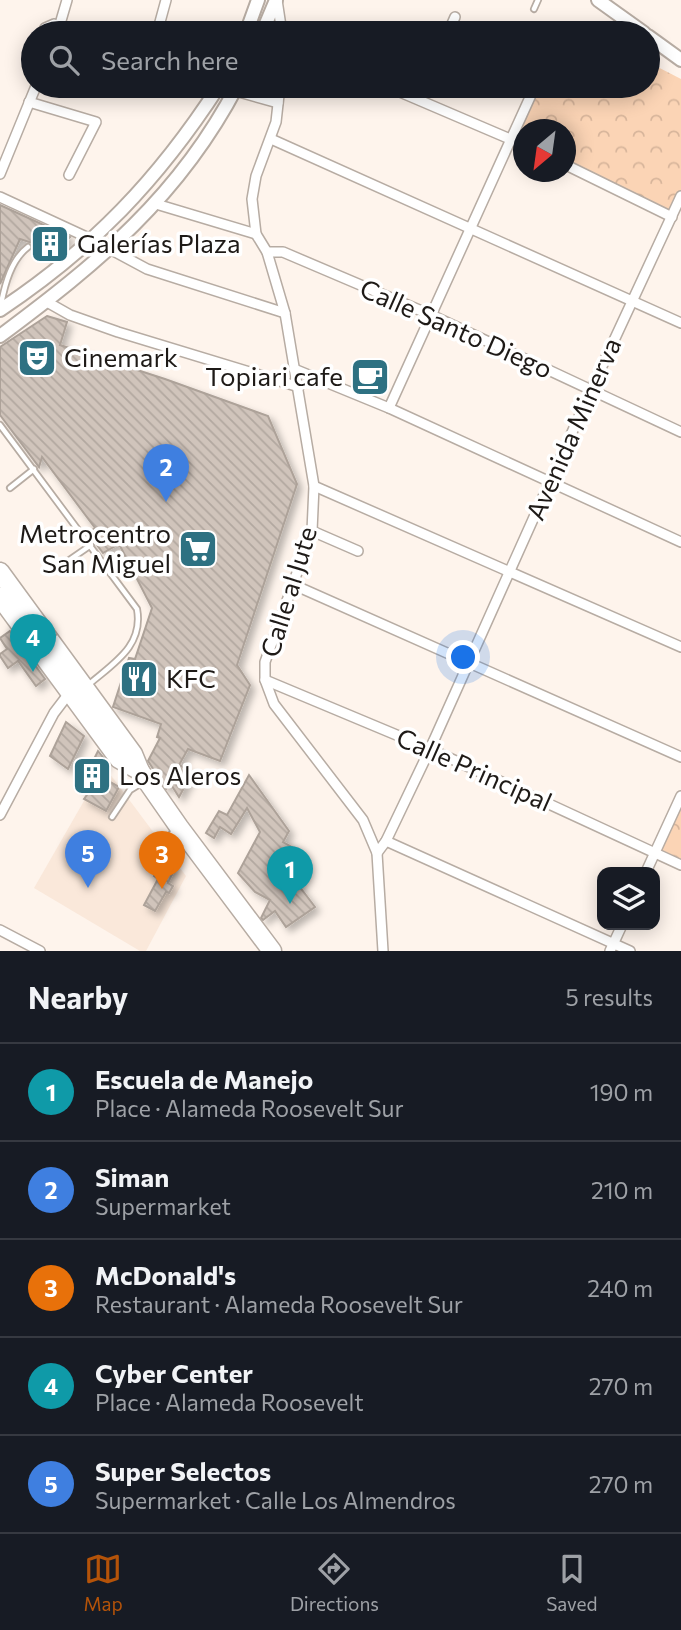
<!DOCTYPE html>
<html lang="en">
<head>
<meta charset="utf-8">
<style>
  :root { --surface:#171b24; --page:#20242c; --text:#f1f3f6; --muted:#9ea1a6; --line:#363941; --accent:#b45309 }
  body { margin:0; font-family:Commissioner,sans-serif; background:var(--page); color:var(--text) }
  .controls { position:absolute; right:21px; bottom:21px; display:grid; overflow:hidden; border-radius:14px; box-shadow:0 4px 18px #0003 }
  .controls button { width:63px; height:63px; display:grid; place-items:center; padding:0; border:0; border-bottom:2px solid var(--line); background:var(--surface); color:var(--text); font:35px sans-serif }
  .compass { position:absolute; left:513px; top:119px; width:63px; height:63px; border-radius:50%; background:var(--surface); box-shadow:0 4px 18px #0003; rotate:209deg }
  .you { position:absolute; left:464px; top:658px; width:24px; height:24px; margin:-18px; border:5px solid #fff; border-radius:50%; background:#1a73e8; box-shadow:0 0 0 10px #1a73e833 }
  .badge { display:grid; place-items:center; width:46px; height:46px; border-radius:50%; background:var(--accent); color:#fff; font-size:23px; font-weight:700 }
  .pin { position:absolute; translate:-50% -58px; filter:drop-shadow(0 2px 4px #0008) }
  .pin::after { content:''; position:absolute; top:37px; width:24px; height:21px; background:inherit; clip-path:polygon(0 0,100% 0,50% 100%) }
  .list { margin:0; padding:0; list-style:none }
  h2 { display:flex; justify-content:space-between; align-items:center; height:91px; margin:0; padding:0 28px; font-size:30px }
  h2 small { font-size:23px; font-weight:400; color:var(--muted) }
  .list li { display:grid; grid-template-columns:46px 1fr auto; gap:21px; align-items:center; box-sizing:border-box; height:98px; padding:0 28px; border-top:2px solid var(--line) }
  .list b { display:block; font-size:26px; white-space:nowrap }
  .list p { margin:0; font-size:23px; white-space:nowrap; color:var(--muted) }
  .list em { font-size:23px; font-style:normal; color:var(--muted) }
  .icon { flex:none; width:38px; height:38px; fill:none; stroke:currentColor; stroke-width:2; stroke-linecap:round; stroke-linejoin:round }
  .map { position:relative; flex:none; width:681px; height:951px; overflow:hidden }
  .search { position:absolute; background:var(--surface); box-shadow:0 4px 18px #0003; left:21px; right:21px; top:21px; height:77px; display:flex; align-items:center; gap:18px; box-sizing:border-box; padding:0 24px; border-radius:38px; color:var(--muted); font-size:26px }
  .sheet { height:581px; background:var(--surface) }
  nav { display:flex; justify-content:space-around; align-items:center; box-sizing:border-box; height:98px; border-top:2px solid var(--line); background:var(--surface); font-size:19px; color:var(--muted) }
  nav a { display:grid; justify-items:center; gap:4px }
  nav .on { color:var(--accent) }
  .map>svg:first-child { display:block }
  .built { fill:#fae8da }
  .park { fill:url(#park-crowns) }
  .building { fill:url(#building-back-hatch); stroke:#ada299; stroke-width:2; filter:url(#shadow) }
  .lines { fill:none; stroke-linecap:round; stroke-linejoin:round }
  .lane-casing { stroke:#b7aca3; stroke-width:8 }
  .street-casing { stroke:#b7aca3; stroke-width:12 }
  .secondary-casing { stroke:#b7aca3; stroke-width:16 }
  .highway-casing { stroke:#b7aca3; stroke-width:21 }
  .lane { stroke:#fff; stroke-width:4.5 }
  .street { stroke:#fff; stroke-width:9 }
  .secondary { stroke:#fff; stroke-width:12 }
  .highway { stroke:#fff; stroke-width:18 }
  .path-bridge { stroke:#b9b1ab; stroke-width:2; stroke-dasharray:5 3.5; stroke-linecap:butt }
  .labels { text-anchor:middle; stroke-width:7; stroke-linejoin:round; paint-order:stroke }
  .poi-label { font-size:26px; fill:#1e1a17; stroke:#fff; text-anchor:start }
  .street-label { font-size:26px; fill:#1e1a17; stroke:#fff }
</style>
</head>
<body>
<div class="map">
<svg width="681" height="951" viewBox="0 0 681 951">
  <defs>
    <pattern id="park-crowns" width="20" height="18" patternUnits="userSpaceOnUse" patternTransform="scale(1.75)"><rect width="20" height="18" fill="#fbd4b5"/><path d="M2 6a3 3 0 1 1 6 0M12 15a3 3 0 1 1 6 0" fill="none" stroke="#d7b59b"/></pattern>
    <pattern id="building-back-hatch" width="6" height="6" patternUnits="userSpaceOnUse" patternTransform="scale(1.75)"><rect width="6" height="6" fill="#d0c4bb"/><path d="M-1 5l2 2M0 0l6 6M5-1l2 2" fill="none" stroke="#b2a8a0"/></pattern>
    <filter id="shadow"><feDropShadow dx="4.5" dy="4.5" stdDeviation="3.5" flood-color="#0004"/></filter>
  </defs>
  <rect width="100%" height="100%" fill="#fef4ec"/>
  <path class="built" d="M 104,766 L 186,876 L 146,951 L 140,951 L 34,888 Z"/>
  <g class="park">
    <path d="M 518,21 L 546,33 L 512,33 Z"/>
    <path d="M 648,62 L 681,79 L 681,196 L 672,217 L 566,165 L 566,130 L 524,130 L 523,145 L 511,139 L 529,86 L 648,86 Z"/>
    <path d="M 681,801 L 681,865 L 655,853 Z"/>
  </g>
  <g class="building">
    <path d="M 0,205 L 70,237 L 64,243 L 67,248 L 53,260 L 39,245 L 20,239 L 0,284 Z"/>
    <path d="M 47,316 L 67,322 L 60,345 L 165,379 L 268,416 L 297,484 L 237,665 L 250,685 L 220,761 L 188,749 L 179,765 L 193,772 L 179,797 L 170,783 L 166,789 L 148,761 L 160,738 L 157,737 L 161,724 L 113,707 L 129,658 L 135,659 L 152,608 L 119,544 L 103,553 L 88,533 L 95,528 L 42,457 L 39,467 L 0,415 L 0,347 Z"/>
    <path d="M 10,631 L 45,679 L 36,686 L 18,661 L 8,668 L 0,656 L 0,654 L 7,649 L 0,638 Z"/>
    <path d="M 66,722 L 84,736 L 68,769 L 50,756 Z"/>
    <path d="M 98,751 L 106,761 L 98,775 L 119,787 L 106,811 L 84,799 L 89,792 L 80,787 Z"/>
    <path d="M 249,775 L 289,831 L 283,842 L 297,850 L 287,870 L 315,907 L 286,927 L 275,911 L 263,920 L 261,918 L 270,900 L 255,892 L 238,873 L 260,832 L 247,808 L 231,834 L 220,827 L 214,838 L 206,833 L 219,811 L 227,815 Z"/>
    <path d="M 162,861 L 175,868 L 168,883 L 173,886 L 169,893 L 166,892 L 155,911 L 144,905 L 158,879 L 154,876 Z"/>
  </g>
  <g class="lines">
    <g class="lane-casing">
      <g id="lane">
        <path d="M 534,9 L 538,0"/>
        <path d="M 1,304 C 5,284 11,260 28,247"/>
        <path d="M 0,425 L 137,609 C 144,647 112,664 87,686"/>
        <path d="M 10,488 L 34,469"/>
        <path d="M 65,563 L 91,545"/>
        <path d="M 112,817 L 130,790 L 143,782"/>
        <path d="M 154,854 L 175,830"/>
      </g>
    </g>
    <g class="street-casing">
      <g id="street">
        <path d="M 277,0 L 282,33"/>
        <path d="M 60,24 L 67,0"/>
        <path d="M 42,33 L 45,28 L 54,24 L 65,27 L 70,33"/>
        <path d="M 157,33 L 166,0"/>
        <path d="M 448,33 L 455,17"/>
        <path d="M 218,86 L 278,103"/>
        <path d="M 280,86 L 276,122 L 256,176 L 252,199 L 256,234 L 267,252 L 285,313 L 314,486 L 312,531 L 265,662 L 265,680 L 274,704 L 363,820 L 377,853 L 383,951"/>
        <path d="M 386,86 L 524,145"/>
        <path d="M 420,100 L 426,86"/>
        <path d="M 29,102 L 96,122 L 69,175"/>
        <path d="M 271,139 L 681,323"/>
        <path d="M 566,165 L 672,217"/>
        <path d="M 0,174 L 36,86"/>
        <path d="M 0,197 L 93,240 L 147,269 L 285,313"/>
        <path d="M 156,204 L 256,234"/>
        <path d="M 267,252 L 283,252 L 431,315 L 681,432"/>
        <path d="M 47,302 L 70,315 L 118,332 L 299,387"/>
        <path d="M 294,369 L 389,408 L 681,542"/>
        <path d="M 389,408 L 531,95"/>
        <path d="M 314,486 L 681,647"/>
        <path d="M 312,531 L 358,551"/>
        <path d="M 294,585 L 681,757"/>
        <path d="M 265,680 L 430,749 L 681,865"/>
        <path d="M 0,815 L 54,713 L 70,692"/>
        <path d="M 386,841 L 630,951"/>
        <path d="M 377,853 L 386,841 L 430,749 L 591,390 L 681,196"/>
        <path d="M 646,872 L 681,796"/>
        <path d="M 0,930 L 40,951"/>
        <path d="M 610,951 L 622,925"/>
      </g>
    </g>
    <g class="secondary-casing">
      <g id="secondary">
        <path d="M 598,0 L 644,33"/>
        <path d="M 246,33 L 258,0"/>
        <path d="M 262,33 L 276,0"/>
        <path d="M 648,36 L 681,60"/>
        <path d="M 0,310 C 93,248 158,180 219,86"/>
        <path d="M 0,336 C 98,263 179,197 237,86"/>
      </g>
    </g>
    <g class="highway-casing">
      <g id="highway">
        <path d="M 0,572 L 133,754 L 140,771 L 179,827 L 272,951"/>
        <path d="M 0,597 L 119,759 L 140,771"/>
      </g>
    </g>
    <use href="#lane" class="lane"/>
    <use href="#street" class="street"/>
    <use href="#secondary" class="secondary"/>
    <use href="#highway" class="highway"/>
    <path class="path-bridge" d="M 35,654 L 58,633"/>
  </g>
  <defs>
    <g id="building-square" transform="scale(2.0125)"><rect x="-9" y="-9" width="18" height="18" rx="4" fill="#2e7182" stroke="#fff"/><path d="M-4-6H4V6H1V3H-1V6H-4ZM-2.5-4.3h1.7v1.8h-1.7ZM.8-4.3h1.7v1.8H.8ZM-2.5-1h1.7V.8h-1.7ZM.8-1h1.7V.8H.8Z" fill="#fff"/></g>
    <g id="theatre-square" transform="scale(2.0125)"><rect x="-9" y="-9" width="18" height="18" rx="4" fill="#2e7182" stroke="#fff"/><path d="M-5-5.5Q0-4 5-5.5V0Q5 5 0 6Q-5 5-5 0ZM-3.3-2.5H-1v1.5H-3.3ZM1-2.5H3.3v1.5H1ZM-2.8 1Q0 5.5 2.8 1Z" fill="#fff"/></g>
    <g id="cafe-square" transform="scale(2.0125)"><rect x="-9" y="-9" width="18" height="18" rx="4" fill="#2e7182" stroke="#fff"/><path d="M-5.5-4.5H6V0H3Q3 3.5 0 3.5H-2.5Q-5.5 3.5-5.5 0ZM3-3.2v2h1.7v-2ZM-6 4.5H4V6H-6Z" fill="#fff"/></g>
    <g id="supermarket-square" transform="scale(2.0125)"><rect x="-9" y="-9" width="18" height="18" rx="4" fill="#2e7182" stroke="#fff"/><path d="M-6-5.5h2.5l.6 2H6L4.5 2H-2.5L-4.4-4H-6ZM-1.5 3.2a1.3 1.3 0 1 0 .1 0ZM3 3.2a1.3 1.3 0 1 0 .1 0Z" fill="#fff"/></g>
    <g id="restaurant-square" transform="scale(2.0125)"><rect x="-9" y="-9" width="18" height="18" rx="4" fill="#2e7182" stroke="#fff"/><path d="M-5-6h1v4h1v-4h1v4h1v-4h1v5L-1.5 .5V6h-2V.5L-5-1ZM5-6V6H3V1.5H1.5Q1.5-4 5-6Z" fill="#fff"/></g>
  </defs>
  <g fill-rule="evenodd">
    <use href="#building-square" x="50" y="244"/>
    <use href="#theatre-square" x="37" y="358"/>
    <use href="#cafe-square" x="370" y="377"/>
    <use href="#supermarket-square" x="198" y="549"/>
    <use href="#restaurant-square" x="139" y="679"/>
    <use href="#building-square" x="92" y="776"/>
  </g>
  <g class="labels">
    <g class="poi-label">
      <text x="77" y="253">Galerías Plaza</text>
      <text x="64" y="367">Cinemark</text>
      <text x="343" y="386" text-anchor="end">Topiari cafe</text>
      <text x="171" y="543" text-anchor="end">Metrocentro<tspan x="171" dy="30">San Miguel</tspan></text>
      <text x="166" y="688">KFC</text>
      <text x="119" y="785">Los Aleros</text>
    </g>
    <g class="street-label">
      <text transform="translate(456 329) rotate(24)" y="9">Calle Santo Diego</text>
      <text transform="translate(574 429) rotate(-66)" y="9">Avenida Minerva</text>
      <text transform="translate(289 592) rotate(-73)" y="9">Calle al Jute</text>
      <text transform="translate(474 770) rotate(24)" y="9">Calle Principal</text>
    </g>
  </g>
</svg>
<div class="controls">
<button><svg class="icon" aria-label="layers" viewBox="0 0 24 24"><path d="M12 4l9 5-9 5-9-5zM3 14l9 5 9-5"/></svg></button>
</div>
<svg class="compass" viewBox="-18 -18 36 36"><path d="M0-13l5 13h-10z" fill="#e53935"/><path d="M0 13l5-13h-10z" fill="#9ea1a6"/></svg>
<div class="you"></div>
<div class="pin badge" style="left:290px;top:904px;background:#0f9aa8">1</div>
<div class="pin badge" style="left:166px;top:502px;background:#3f7fe0">2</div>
<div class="pin badge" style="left:162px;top:889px;background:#e8710a">3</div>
<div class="pin badge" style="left:33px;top:672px;background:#0f9aa8">4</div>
<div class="pin badge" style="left:88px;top:888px;background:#3f7fe0">5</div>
<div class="search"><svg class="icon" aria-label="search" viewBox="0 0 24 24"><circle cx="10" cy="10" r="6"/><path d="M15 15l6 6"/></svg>Search here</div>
</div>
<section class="sheet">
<h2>Nearby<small>5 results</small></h2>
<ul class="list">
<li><span class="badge" style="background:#0f9aa8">1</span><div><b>Escuela de Manejo</b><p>Place · Alameda Roosevelt Sur</p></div><em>190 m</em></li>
<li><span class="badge" style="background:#3f7fe0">2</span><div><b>Siman</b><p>Supermarket</p></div><em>210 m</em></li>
<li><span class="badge" style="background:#e8710a">3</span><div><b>McDonald's</b><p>Restaurant · Alameda Roosevelt Sur</p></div><em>240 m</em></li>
<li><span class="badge" style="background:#0f9aa8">4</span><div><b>Cyber Center</b><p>Place · Alameda Roosevelt</p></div><em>270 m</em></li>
<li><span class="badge" style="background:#3f7fe0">5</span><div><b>Super Selectos</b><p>Supermarket · Calle Los Almendros</p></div><em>270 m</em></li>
</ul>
</section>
<nav>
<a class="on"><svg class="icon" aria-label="map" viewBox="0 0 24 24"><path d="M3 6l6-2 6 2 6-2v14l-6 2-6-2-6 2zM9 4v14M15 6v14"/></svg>Map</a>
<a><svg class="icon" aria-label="directions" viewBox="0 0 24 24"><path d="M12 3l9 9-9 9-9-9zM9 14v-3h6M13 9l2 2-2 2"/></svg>Directions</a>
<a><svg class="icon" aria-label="saved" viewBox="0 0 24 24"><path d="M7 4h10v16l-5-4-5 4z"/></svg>Saved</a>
</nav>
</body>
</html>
